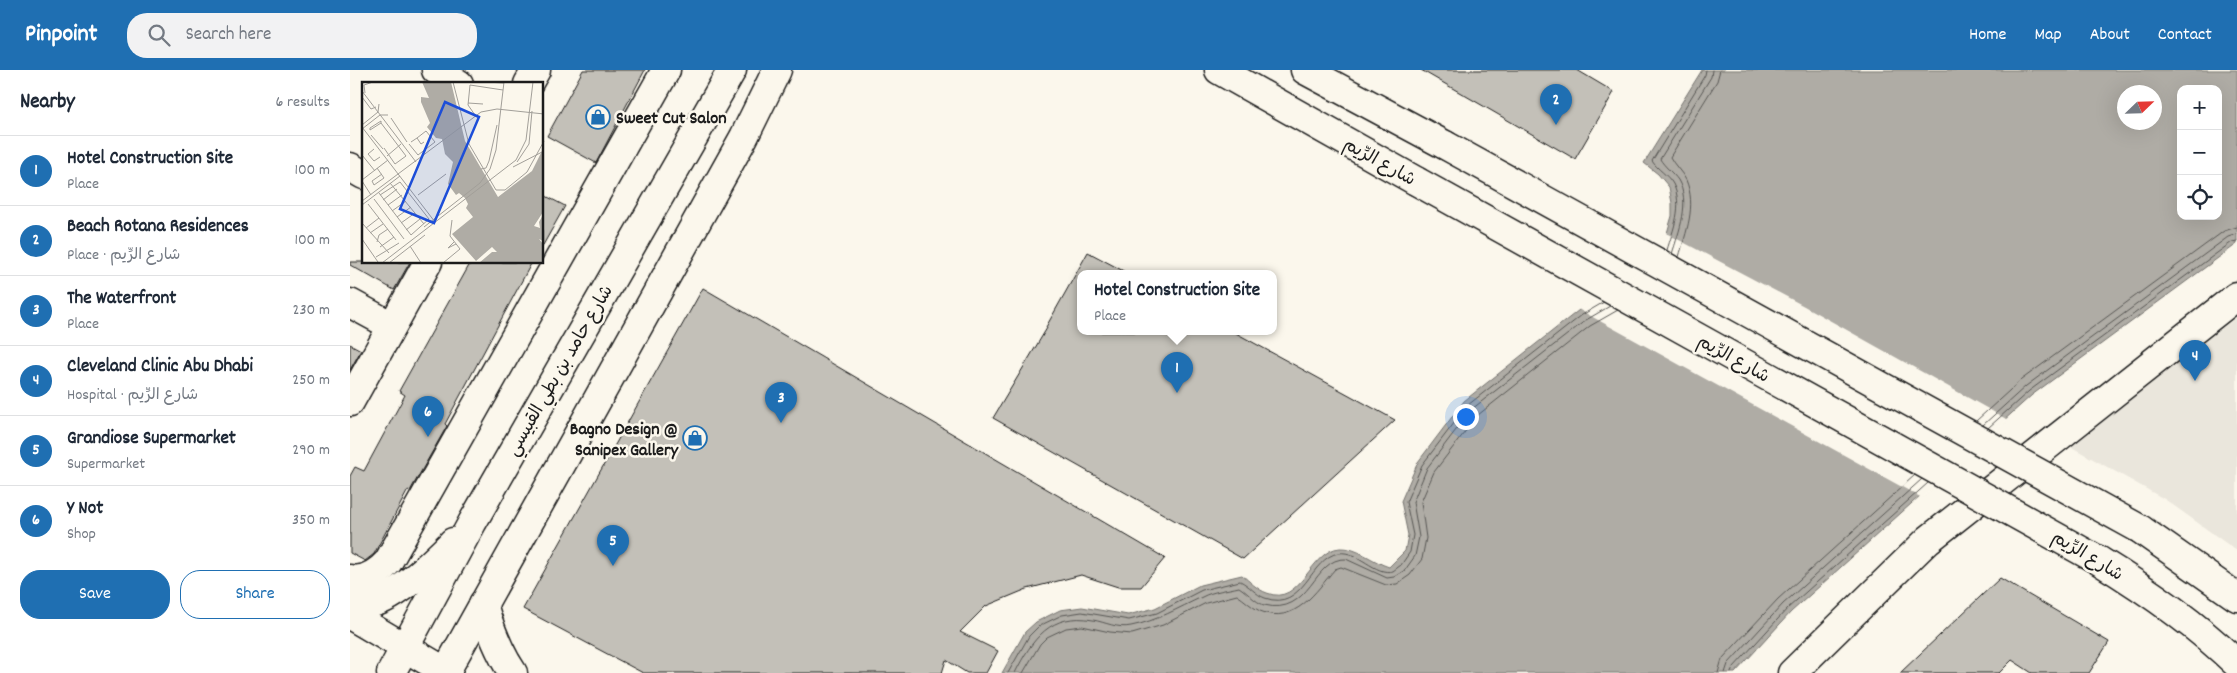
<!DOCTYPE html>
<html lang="en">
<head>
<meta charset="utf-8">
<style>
  :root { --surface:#fff; --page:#f2f2f3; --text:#1f2937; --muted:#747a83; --line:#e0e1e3; --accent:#1f6fb2 }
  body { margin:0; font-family:Dekko,"Playpen Sans Arabic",sans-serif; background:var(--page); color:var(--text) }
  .controls { position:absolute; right:15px; top:15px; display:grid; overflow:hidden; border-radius:10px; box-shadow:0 5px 20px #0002 }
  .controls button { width:45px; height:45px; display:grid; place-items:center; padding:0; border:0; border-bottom:1px solid var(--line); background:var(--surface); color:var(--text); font:25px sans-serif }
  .compass { position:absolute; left:1767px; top:15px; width:45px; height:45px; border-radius:50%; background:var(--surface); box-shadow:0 5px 20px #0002; rotate:67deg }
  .you { position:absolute; left:1115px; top:346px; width:18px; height:18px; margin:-12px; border:4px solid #fff; border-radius:50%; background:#1a73e8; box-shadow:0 0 0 8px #1a73e833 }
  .badge { display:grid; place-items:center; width:32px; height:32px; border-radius:50%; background:var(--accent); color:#fff; font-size:16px; font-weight:700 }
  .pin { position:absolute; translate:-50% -41px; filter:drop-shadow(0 1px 2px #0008) }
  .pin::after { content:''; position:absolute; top:26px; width:18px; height:15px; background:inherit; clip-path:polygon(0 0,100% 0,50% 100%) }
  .popup { position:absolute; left:727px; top:200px; width:200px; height:65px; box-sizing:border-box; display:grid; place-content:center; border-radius:10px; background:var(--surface); filter:drop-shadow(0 1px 4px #0005); font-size:16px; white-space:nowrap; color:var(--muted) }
  .popup b { font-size:19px; color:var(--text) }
  .popup::after { content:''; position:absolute; left:50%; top:100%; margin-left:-10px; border:10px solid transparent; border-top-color:var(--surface) }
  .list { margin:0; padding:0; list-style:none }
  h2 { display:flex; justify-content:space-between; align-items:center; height:65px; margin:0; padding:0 20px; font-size:21px }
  h2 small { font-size:16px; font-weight:400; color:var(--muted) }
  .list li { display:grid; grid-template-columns:32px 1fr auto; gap:15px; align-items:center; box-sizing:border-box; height:70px; padding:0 20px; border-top:1px solid var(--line) }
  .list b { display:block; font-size:19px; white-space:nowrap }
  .list p { margin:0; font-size:16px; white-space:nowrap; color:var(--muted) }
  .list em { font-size:16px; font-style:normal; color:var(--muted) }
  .actions { display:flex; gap:10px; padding:15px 20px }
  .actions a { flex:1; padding:11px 0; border:1px solid var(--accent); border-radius:20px; text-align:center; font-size:18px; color:var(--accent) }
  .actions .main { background:var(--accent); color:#fff }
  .icon { flex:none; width:28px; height:28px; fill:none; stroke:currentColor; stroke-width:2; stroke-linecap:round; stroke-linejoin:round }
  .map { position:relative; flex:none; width:1887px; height:603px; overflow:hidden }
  header { display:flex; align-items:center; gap:30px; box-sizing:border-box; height:70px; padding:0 25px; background:var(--accent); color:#fff }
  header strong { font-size:24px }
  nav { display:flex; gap:28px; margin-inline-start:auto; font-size:18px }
  .search { width:350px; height:45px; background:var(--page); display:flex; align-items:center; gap:12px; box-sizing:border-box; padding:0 18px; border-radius:20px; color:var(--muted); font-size:19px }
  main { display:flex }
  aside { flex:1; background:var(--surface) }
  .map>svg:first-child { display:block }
  .built { fill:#eae6dc }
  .water { fill:#afaca5; stroke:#74726e; fill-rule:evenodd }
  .pier { fill:#fbf7ec }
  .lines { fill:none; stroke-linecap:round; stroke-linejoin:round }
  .shore { stroke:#575653; stroke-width:1 }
  .building { fill:#c3c0b8; stroke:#1c1c1c }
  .minor-casing { stroke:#1c1c1c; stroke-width:31 }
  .major-casing { stroke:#1c1c1c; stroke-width:31 }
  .minor { stroke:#fbf7ec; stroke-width:28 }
  .major { stroke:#fbf7ec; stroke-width:28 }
  .major-bridge-casing { stroke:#1c1c1c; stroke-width:31; stroke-linecap:butt }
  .major-bridge { stroke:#fbf7ec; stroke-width:28 }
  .labels { text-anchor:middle; stroke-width:5; stroke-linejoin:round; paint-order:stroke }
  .poi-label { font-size:18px; font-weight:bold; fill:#1c1c1c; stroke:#fbf7ec; text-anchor:start }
  .street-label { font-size:18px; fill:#1c1c1c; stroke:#fbf7ec }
  .inset-road { fill:none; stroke:#a29f99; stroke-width:1 }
  .view { fill:#1d4ed8; fill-opacity:0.15; stroke:#1d4ed8; stroke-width:2.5 }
  .inset-edge { fill:none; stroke:#1c1c1c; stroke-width:2.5 }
</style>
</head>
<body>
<header>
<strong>Pinpoint</strong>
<div class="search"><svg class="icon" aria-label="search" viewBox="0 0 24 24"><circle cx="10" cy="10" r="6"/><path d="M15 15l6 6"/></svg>Search here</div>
<nav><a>Home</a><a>Map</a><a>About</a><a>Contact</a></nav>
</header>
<main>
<aside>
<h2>Nearby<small>6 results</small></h2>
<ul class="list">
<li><span class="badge">1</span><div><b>Hotel Construction Site</b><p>Place</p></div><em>100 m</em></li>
<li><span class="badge">2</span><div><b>Beach Rotana Residences</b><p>Place · شارع الرِّيم</p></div><em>100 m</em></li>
<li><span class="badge">3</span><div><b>The Waterfront</b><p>Place</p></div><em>230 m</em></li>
<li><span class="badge">4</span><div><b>Cleveland Clinic Abu Dhabi</b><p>Hospital · شارع الرِّيم</p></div><em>250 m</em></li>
<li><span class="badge">5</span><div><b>Grandiose Supermarket</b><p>Supermarket</p></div><em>290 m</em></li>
<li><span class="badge">6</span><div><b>Y Not</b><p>Shop</p></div><em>350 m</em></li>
</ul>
<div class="actions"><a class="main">Save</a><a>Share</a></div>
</aside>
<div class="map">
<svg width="1887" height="603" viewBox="0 0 1887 603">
  <rect width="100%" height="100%" fill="#fbf7ec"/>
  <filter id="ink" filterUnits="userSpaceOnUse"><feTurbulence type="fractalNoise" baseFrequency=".02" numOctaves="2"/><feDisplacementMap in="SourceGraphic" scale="10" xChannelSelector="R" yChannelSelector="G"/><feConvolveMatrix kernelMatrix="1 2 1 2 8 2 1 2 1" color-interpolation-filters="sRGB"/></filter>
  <g filter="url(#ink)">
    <path class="built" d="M 1887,247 L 1887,481 L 1816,430 L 1718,375 Z"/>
    <path class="water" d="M 1352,0 L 1887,0 L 1887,174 L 1682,325 L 1441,542 L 1385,603 L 652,603 L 675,562 L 686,552 L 710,540 L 732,537 L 778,545 L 805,538 L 850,515 L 892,505 C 899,511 908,520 917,523 C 951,537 960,480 990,478 C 1007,477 1023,492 1039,497 L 1055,481 L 1058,465 L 1051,431 L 1068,392 L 1114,331 L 1229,240 L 1278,213 L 1310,187 L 1322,146 L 1322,133 L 1319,117 L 1308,104 L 1294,93 ZM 1831,19 L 1868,19 L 1868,146 L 1831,146 ZM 1774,22 L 1804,22 L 1804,52 L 1774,52 Z"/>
    <path class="pier" d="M 1314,162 L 1454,236 L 1658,350 L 1572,428 L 1228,239 L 1276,211 L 1307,186 Z"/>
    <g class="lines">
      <g class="shore">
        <path d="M 1317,180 C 1323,160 1334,135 1323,114 C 1318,105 1307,99 1302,91 L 1355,5 L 1356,0"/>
        <path d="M 1322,184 C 1329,161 1341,132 1328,110 C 1323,103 1314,96 1310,89 L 1361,7 L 1362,0"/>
        <path d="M 1329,187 C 1336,162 1347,136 1336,110 C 1332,102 1324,95 1320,87 L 1367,11 L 1370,0"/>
        <path d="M 1626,351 L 1671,310 L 1874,161 L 1887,157"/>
        <path d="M 1633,355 L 1676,316 L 1878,167 L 1887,164"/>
        <path d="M 1638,358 L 1679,321 L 1882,172 L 1887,171"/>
        <path d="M 658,603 L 679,566 L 689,556 L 712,545 L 732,542 L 779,550 L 807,543 L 852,520 L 890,511 C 899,515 906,525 915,528 C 954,542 960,487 989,483 C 1008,480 1025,506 1043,501 L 1051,495 L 1060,482 L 1063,465 L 1056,432 L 1072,395 L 1118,335 L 1232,245 L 1254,232"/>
        <path d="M 665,603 C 682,569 701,542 743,550 C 755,552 768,559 781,556 C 807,551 828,538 852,527 C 863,521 877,520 889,517 C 897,522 905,532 914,535 C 961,547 963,487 996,489 L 1037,508 L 1044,507 L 1055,500 L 1065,486 L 1069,467 L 1063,432 L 1077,398 L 1122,339 L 1236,250 L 1260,236"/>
        <path d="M 673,603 L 690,574 L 697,567 L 716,558 L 732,556 L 760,562 L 782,564 L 813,555 L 856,533 L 887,525 C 895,530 901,537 910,541 C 945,556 966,521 985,499 L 991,497 L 1036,515 L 1047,514 L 1060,505 L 1072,489 L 1076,468 L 1071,432 L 1084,402 L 1128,345 L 1240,256 L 1268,240"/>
        <path d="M 1368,603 L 1372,589 L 1428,529 L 1565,405"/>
        <path d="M 1375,603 L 1378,594 L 1433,534 L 1572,409"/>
        <path d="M 1381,603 L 1383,598 L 1438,538 L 1578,413"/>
      </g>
    </g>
    <g class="building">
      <path d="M 233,0 L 295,0 L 246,93 L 197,66 Z"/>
      <path d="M 1071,0 L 1227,0 L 1264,22 L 1225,89 Z"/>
      <path d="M 192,124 L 215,136 L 192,177 Z"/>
      <path d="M 738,182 L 779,204 L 731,204 L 731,262 L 884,262 L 1045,350 L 893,489 L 643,348 L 697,258 L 696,257 Z"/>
      <path d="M 0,192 L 60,192 L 44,220 L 0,195 Z"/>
      <path d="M 121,192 L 182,192 L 95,354 L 97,356 L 60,421 L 58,420 L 24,484 L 15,491 L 0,483 L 0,406 L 5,397 L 14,401 L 55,325 L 49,321 Z"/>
      <path d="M 353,218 L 815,488 L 791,517 L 768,517 L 731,505 L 677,519 L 636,536 L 610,562 L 648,581 L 636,603 L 617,603 L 596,590 L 592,603 L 293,603 L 173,539 Z"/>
      <path d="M 0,274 L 11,280 L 0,300 Z"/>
      <path d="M 1650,508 L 1759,572 L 1739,603 L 1682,603 L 1662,590 L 1649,603 L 1550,603 Z"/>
    </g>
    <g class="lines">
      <g class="minor-casing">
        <g id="minor">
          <path d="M 86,0 L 109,14"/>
          <path d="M 178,14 L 186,0"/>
          <path d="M 0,97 L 14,105"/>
          <path d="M 0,233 L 42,256"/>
          <path d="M 0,332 L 78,192"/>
          <path d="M 0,509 C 16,512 28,503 38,492 L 316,0"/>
          <path d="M 1442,603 L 1578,470 L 1887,226"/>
        </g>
      </g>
      <g class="major-casing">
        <g id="major">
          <path d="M 869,0 L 1066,111"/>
          <path d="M 955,0 L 1095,75"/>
          <path d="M 1790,459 L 1887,527"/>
          <path d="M 1748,490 C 1797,520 1846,554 1887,594"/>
          <path d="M 0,531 C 5,532 10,534 15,534 C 42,534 85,490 103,472"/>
          <path d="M 133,534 C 140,559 148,581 163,603"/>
          <path d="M 0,545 L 98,603"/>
          <path d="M 41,603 L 122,453 L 382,0"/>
          <path d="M 95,603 L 394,67 L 427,0"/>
        </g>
      </g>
      <use href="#minor" class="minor"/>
      <use href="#major" class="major"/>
      <g class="major-bridge-casing">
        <g id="major-bridge">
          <path d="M 1095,75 L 1790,459"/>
          <path d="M 1066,111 L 1748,490"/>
        </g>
      </g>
      <use href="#major-bridge" class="major-bridge"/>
    </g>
  </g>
  <defs>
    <g id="shop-ring" transform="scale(1.25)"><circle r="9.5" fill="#fbf7ec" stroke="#1f6fb2" stroke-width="1.5"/><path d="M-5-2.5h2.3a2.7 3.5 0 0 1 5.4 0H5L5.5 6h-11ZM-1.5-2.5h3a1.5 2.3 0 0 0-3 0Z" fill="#1f6fb2"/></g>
  </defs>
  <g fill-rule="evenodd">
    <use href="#shop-ring" x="248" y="47"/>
    <use href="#shop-ring" x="345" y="368"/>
  </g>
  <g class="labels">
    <g class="poi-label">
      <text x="266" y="53">Sweet Cut Salon</text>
      <text x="328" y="364" text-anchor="end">Bagno Design @<tspan x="328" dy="21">Sanipex Gallery</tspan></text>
    </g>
    <g class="street-label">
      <text transform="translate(1030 91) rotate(29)" y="6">شارع الرِّيم</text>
      <text transform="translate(1384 288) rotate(29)" y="6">شارع الرِّيم</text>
      <text transform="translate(209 300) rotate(-60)" y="6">شارع حامد بن بطي القبيسي</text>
      <text transform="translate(1738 485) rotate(31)" y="6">شارع الرِّيم</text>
    </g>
  </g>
  <g transform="translate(12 12)">
    <rect width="181" height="181" fill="#fbf7ec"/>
    <path d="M 60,0 L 89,0 L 103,59 L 136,115 L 170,89 L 181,67 L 181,130 L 172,144 L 178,146 L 177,140 L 181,133 L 181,159 L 177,157 L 181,162 L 181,181 L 117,181 L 130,170 L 135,170 L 130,165 L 114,179 L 90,152 L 111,135 L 104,126 L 106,122 L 103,116 L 97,111 L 94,113 L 86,102 L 91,80 L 83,72 L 80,57 L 74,56 L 65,45 L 68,41 L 59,20 L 59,15 L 67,16 Z" fill="#afaca5"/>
    <path class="inset-road" d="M 91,0 L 107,62 L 134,108 L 143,108 L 165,90 L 182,59M 124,0 L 142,1M 0,9 L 54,80M 3,11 L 2,3 L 11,0M 0,15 L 9,27 L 14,25M 106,21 L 121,22M 113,33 L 106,23 L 108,3 L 141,8M 29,36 L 45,60M 19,39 L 19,41 L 8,48 L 8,46 ZM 19,41 L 44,74 L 33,82 L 22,66M 0,43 L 16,30 L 17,22M 0,45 L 73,140M 0,47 L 18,33 L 26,33M 9,53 L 21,67M 49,60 L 55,56 L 59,62 L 62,60M 47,62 L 56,73 L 73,60 L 64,49 L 55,56M 12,67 L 6,72 L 12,79 L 18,75M 0,73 L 13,89M 25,74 L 39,62M 155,80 L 167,62 L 170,29M 151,85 L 182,69M 119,87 L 124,86 L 127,79 L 135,43M 36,92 L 119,30 L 135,27 L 182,32M 0,98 L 26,78M 0,99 L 9,113M 28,101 L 62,142M 12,103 L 22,96 L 15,86M 12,103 L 10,99 L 20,92M 17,111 L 49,153M 18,113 L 38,100 L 67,137 L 49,153M 56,113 L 84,92M 12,117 L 42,157M 21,118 L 35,107M 0,119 L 36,92M 6,122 L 34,158M 0,123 L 38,94M 26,123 L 40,113M 30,129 L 44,119M 35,135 L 49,125M 0,141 L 27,171M 39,141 L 53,131M 62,145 L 118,101 L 128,87 L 134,68 L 142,0M 4,146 L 17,136M 44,148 L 58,137M 8,151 L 21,142M 0,157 L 16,180M 15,160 L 17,153 L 26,147M 92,160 L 86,166 L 94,162M 48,164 L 59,181M 18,165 L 32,155M 14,175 L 37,161M 20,181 L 154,78 L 164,58 L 171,0M 27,181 L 63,153M 81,181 L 98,167 L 88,154 L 90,138"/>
    <path class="view" d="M 83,20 L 117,35 L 72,141 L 38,127 Z"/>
    <rect width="181" height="181" class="inset-edge"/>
  </g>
</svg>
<div class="controls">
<button>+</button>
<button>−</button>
<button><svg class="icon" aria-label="locate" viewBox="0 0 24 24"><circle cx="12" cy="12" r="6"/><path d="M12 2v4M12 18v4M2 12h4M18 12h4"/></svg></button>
</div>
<svg class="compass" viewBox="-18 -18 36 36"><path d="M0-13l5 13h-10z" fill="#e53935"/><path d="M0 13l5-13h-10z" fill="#747a83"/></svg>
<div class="you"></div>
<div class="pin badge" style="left:827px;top:323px">1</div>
<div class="popup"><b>Hotel Construction Site</b>Place</div>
<div class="pin badge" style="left:1206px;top:55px">2</div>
<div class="pin badge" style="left:431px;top:353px">3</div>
<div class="pin badge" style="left:1845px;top:311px">4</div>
<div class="pin badge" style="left:263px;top:496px">5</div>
<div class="pin badge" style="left:78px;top:367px">6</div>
</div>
</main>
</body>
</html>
